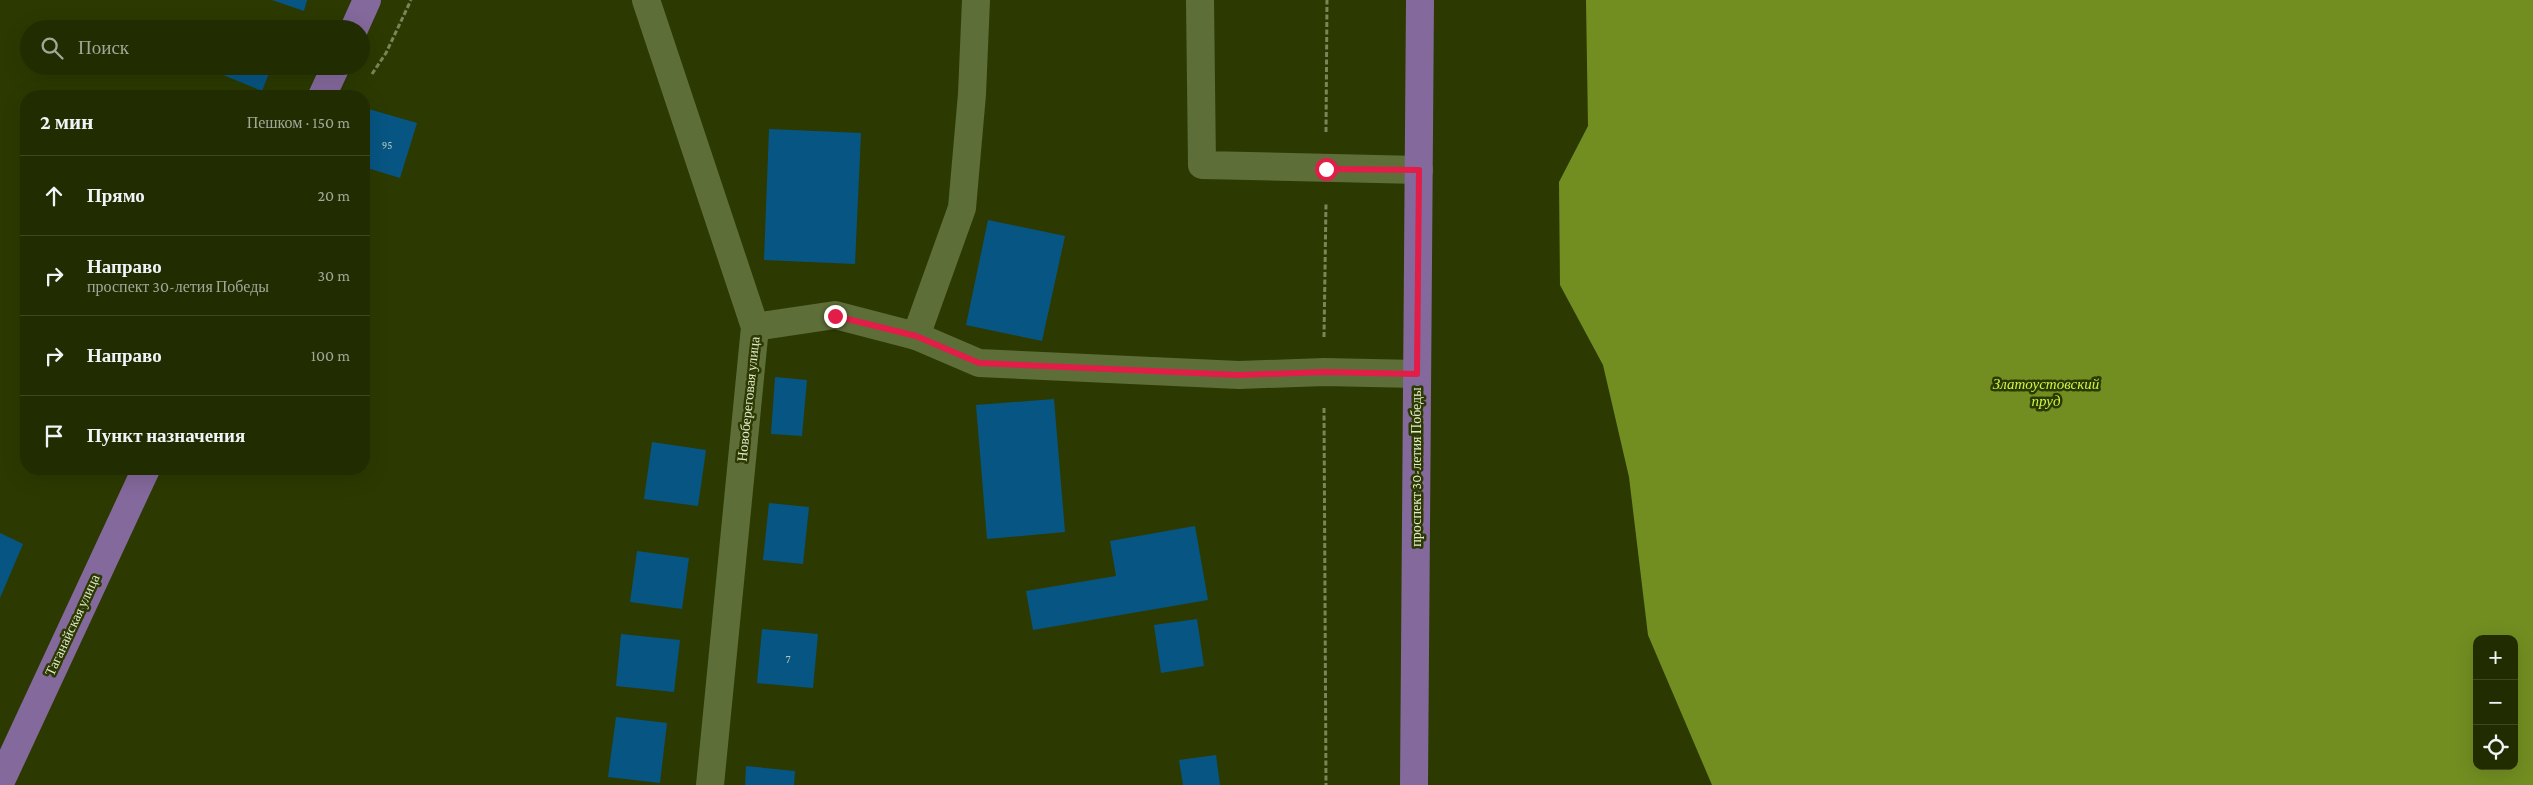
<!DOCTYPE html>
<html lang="ru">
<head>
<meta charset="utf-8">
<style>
  :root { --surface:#212c01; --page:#29340b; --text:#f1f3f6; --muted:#a2a799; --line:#3e4823 }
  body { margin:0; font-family:"Crimson Pro",serif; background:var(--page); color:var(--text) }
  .controls { position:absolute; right:15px; bottom:15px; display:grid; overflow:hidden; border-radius:10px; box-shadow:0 5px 20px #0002 }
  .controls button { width:45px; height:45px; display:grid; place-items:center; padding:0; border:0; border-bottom:1px solid var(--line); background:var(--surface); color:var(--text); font:25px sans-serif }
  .stop { position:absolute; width:15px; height:15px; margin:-11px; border:4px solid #e11d48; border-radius:50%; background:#fff }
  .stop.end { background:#e11d48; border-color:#fff; box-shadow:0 1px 5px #0008 }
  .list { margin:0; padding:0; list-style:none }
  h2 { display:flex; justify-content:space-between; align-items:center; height:65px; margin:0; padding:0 20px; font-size:21px }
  h2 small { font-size:16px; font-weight:400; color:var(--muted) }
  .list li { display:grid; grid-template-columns:32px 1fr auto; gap:15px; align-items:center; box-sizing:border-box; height:80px; padding:0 20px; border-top:1px solid var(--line) }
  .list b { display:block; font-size:19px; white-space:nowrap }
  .list p { margin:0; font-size:16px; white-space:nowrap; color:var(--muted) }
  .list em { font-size:16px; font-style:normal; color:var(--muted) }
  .icon { flex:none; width:28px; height:28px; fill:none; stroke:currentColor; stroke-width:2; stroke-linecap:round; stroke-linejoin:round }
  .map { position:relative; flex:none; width:2533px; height:785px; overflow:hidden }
  .search { position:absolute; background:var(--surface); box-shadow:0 5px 20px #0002; left:20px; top:20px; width:350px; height:55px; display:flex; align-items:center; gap:12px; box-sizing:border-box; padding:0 18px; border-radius:28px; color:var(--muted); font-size:19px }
  .panel { position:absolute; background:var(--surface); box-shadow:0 5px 20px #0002; left:20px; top:90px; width:350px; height:385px; border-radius:20px }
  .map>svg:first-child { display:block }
  .water { fill:#728e21; fill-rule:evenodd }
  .building { fill:#075583 }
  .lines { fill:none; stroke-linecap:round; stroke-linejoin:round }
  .path { stroke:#798659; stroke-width:3; stroke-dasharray:5 2.5; stroke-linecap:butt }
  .minor { stroke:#5e6e39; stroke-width:28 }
  .major { stroke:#84699c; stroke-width:28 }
  .route { stroke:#e11d48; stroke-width:6 }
  .labels { text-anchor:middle; stroke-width:5; stroke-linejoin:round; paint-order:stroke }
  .number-label { font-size:11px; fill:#aac6bb }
  .street-label { font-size:14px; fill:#e1ebce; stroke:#2c3a01 }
  .water-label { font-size:15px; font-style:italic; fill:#caf648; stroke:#2c3a01 }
</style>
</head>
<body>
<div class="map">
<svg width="2533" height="785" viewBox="0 0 2533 785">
  <rect width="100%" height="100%" fill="#2c3a01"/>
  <path class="water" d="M 1586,0 L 2533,0 L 2533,785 L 1712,785 L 1648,635 L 1629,477 L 1603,365 L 1560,285 L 1559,182 L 1588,126 ZM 2477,639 L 2514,639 L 2514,766 L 2477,766 Z"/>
  <g class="building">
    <path d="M 272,0 L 307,0 L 304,11 Z"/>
    <path d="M 213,66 L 272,66 L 262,91 L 211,70 Z"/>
    <path d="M 365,108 L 417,123 L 400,178 L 364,167 Z"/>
    <path d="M 769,129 L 861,133 L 855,264 L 764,260 Z"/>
    <path d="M 988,220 L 1065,236 L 1042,341 L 966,325 Z"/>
    <path d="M 775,377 L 807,380 L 802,436 L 771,434 Z"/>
    <path d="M 1054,399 L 1065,532 L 987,539 L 976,405 Z"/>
    <path d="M 652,442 L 706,450 L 698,506 L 644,499 Z"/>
    <path d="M 769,503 L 809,507 L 803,564 L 763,560 Z"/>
    <path d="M 1195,526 L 1208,600 L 1033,630 L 1026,591 L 1116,576 L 1110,541 Z"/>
    <path d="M 0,533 L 23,544 L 0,598 Z"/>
    <path d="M 637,551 L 689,558 L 682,609 L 630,602 Z"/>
    <path d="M 1197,619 L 1204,666 L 1161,673 L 1154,625 Z"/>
    <path d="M 762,629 L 818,634 L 813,688 L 757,683 Z"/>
    <path d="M 621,634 L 680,640 L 674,692 L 616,686 Z"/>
    <path d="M 616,717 L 667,723 L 660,783 L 608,777 Z"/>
    <path d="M 1216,755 L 1220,785 L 1183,785 L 1179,760 Z"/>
    <path d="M 746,766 L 795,771 L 794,785 L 745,785 Z"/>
  </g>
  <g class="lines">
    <g class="path">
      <path d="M 372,74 L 386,53 L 411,0"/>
      <path d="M 1326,132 L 1327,0"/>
      <path d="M 1324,337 L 1326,203"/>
      <path d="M 1324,408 L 1326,785"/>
    </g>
    <g class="minor">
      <path d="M 646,0 L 755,327 L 710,785"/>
      <path d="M 1200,0 L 1202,165 L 1419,170"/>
      <path d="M 755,327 L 835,315 L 916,336 L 979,363 L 1239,375 L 1324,372 L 1417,374"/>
      <path d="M 916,336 L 962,208 L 972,94 L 976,0"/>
    </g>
    <g class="major">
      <path d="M 354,29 L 367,0"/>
      <path d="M 322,96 L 336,66"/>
      <path d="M 0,783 L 146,469"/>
      <path d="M 1414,785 L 1420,0"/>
    </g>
  </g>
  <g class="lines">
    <path class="route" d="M 835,316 L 916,336 L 979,363 L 1239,375 L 1324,372 L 1417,374 L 1419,170 L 1326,169"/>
  </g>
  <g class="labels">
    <g class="number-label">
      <text x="387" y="149">95</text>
      <text x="788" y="663">7</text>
    </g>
    <g class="street-label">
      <text transform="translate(748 399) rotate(-84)" y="5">Новобереговая улица</text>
      <text transform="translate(1416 467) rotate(-90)" y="5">проспект 30-летия Победы</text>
      <text transform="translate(72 625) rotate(-65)" y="5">Таганайская улица</text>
    </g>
    <g class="water-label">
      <text x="2046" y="389">Златоустовский<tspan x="2046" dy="17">пруд</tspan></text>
    </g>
  </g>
</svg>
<div class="controls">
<button>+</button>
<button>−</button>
<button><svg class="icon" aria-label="locate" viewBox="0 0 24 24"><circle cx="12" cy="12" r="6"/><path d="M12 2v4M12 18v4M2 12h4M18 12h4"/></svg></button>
</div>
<div class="stop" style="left:1326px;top:169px"></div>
<div class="stop end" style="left:835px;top:316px"></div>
<div class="search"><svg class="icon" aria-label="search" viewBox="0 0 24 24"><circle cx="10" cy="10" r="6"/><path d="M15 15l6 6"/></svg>Поиск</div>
<section class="panel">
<h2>2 мин<small>Пешком · 150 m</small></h2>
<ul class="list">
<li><svg class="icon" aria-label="ahead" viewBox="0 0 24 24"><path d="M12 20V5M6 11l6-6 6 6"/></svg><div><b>Прямо</b></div><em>20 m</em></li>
<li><svg class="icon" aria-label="right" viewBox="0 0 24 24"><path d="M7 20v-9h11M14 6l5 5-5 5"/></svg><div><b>Направо</b><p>проспект 30-летия Победы</p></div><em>30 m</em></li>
<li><svg class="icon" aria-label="right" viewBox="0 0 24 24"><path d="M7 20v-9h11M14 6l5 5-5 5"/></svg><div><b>Направо</b></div><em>100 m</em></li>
<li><svg class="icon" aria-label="arrive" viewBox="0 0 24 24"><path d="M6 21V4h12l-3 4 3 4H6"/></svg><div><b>Пункт назначения</b></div></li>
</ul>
</section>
</div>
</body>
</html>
